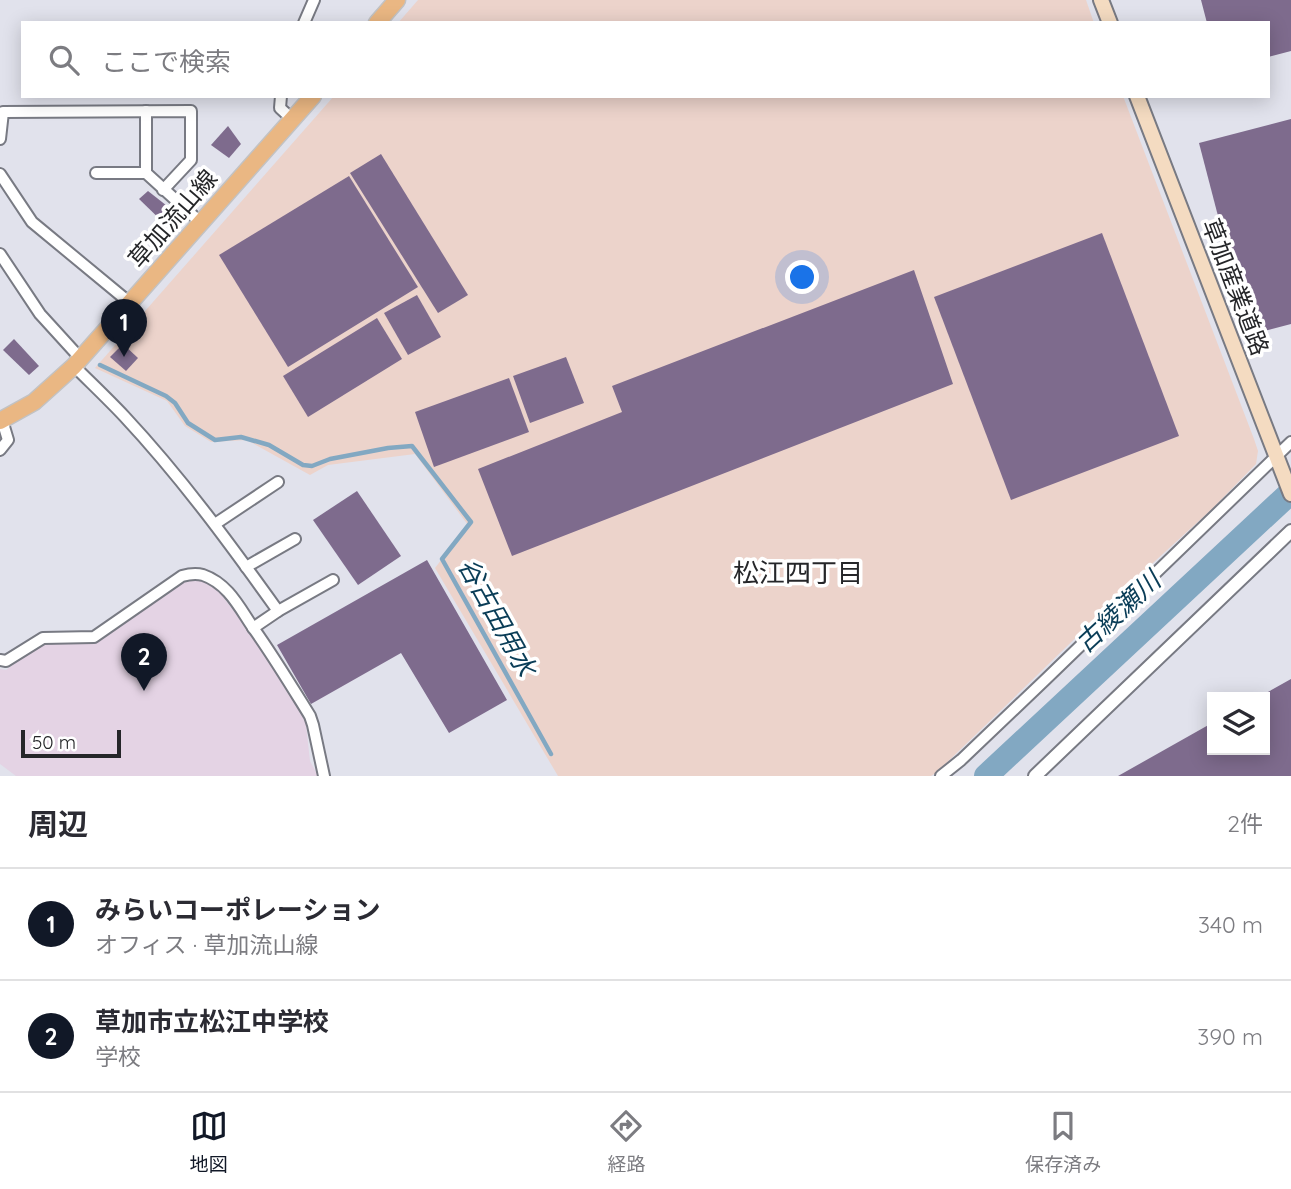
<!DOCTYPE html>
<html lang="ja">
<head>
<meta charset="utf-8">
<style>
  :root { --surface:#fff; --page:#f7f7f7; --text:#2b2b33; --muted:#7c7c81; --line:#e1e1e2; --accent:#111827 }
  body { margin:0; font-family:Quicksand,"Noto Sans JP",sans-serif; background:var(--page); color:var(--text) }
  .controls { position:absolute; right:21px; bottom:21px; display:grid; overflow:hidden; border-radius:0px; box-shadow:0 4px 18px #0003 }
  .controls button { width:63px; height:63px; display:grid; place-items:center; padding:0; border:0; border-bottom:2px solid var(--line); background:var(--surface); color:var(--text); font:35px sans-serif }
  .scale { position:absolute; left:21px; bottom:18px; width:100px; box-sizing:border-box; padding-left:7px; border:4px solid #252629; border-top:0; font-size:19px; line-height:24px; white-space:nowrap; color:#252629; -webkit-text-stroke:5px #fff; paint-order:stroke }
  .you { position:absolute; left:803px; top:278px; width:24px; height:24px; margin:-18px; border:5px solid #fff; border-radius:50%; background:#1a73e8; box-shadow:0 0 0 10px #1a73e833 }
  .badge { display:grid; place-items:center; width:46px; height:46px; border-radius:50%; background:var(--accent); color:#fff; font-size:23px; font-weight:700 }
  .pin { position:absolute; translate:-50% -58px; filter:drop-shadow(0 2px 4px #0008) }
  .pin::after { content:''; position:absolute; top:37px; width:24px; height:21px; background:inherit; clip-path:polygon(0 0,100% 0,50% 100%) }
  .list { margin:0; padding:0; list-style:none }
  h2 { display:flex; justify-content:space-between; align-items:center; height:91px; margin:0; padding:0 28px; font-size:30px }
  h2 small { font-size:23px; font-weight:400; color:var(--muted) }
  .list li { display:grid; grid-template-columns:46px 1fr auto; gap:21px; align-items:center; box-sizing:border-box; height:112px; padding:0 28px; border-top:2px solid var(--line) }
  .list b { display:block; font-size:26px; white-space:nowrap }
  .list p { margin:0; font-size:23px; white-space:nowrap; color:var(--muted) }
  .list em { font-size:23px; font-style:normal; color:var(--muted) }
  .icon { flex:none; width:38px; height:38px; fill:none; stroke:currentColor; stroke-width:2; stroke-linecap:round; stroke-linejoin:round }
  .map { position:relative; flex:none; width:1291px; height:776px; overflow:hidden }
  .search { position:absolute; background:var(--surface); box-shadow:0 4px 18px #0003; left:21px; right:21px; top:21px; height:77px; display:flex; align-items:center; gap:18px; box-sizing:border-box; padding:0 24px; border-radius:0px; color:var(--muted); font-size:26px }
  .sheet { height:315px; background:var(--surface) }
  nav { display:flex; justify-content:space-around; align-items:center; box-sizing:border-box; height:98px; border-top:2px solid var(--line); background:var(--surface); font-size:19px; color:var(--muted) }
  nav a { display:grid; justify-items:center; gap:4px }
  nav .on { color:var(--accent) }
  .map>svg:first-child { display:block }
  .industrial { fill:#ecd3cb }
  .education { fill:#e4d3e4 }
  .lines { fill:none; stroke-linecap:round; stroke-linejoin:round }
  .stream { stroke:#82a8c2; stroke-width:4.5 }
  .river { stroke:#82a8c2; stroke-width:24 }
  .building { fill:#7e6b8d }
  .minor-casing { stroke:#787a83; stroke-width:14 }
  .tertiary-casing { stroke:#787a83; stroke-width:16 }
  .secondary-casing { stroke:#787a83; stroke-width:18 }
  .primary-casing { stroke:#c2c2c3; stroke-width:19 }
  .minor { stroke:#fff; stroke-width:10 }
  .tertiary { stroke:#fff; stroke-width:12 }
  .secondary { stroke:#f4dbc1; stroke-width:14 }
  .primary { stroke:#eab783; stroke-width:16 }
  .labels { text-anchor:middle; stroke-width:7; stroke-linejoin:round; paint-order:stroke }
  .street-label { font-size:24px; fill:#252629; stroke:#fff }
  .neighbourhood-label { font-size:26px; fill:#252629; stroke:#fff }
  .water-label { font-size:26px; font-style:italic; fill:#0a3d57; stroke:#fff }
</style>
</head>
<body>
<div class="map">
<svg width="1291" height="776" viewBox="0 0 1291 776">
  <rect width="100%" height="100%" fill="#e1e2ec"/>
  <g class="industrial">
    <path d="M 418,0 L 1086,0 L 1094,23 L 398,23 Z"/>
    <path d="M 334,96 L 1123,96 L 1254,439 L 1258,451 L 1256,464 L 1212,509 L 1154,562 L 936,773 L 931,776 L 558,776 L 435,568 L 468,525 L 415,454 L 328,465 L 310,475 L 247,440 L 211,442 L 185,426 L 167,401 L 95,368 Z"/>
  </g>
  <path class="education" d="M 194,580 L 204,581 L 212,585 L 221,594 L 256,641 L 301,712 L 306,725 L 310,761 L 318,776 L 16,776 L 0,764 L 0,669 L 6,670 L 43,642 L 93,643 L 184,581 Z"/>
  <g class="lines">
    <path class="stream" d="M 100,365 L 166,396 L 175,403 L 188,423 L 215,440 L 241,437 L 269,445 L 303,465 L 312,466 L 330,459 L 388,448 L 412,446 L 471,522 L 442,559 L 551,754"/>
    <path class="river" d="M 986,776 L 1291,492"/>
  </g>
  <g class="building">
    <path d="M 1201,0 L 1291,0 L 1291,51 L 1268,57 L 1268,23 L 1207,23 Z"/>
    <path d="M 1291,119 L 1291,324 L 1249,335 L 1199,143 Z"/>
    <path d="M 228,126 L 241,144 L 229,158 L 211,145 Z"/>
    <path d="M 381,154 L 468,295 L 438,313 L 350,173 Z"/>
    <path d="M 349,176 L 418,287 L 288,367 L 219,255 Z"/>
    <path d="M 148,191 L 176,213 L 175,220 L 169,228 L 139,199 Z"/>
    <path d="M 1102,233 L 1179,436 L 1011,500 L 934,297 Z"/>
    <path d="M 914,270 L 953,384 L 512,556 L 478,469 L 622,412 L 612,386 Z"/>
    <path d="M 417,295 L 441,337 L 408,355 L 384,313 Z"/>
    <path d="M 377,318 L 402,359 L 308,417 L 283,376 Z"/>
    <path d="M 14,339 L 39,366 L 29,375 L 3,350 Z"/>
    <path d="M 123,344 L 138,358 L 126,371 L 110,357 Z"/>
    <path d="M 566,357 L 584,403 L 530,423 L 513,376 Z"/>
    <path d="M 509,378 L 529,432 L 434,467 L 415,412 Z"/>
    <path d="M 357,491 L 401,556 L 358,585 L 313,520 Z"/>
    <path d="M 427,560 L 507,700 L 449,733 L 401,653 L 311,704 L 277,645 Z"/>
    <path d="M 1291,679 L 1291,776 L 1118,776 L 1212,723 L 1212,750 L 1265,750 L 1265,697 L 1259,697 Z"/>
  </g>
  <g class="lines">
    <g class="minor-casing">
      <g id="minor">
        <path d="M 304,23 L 314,0"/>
        <path d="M 281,96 L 280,108 L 292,119"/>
        <path d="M 0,139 L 3,112 L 191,111 L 191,160 L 163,190"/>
        <path d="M 96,173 L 146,173 L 200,222"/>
        <path d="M 146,173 L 146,111"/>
        <path d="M 0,174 L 32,222 L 130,303"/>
        <path d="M 0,254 L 40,314 L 81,359"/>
        <path d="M 74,366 C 91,383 108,399 124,416 C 181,477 230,544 278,611"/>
        <path d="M 0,450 L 8,440 L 2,420"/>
        <path d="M 215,524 L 278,482"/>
        <path d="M 246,567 L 295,539"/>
        <path d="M 253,628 L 278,611 L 333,580"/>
        <path d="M 0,660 L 6,661 L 43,638 L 94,637 L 182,576 C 189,574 196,573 203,575 C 229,584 240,609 254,629 C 274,657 292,687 310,716 L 313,725 L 324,776"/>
        <path d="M 941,776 L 961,760 L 1046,679 L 1291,442"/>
      </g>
    </g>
    <g class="tertiary-casing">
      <path id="tertiary" d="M 1035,776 L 1291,531"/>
    </g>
    <g class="secondary-casing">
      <g id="secondary">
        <path d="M 1101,0 L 1110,23"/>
        <path d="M 1137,96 L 1291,494"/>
      </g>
    </g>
    <g class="primary-casing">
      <g id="primary">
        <path d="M 377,23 L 397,0"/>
        <path d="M 0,421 L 34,402 L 74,366 L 313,96"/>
      </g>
    </g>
    <use href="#minor" class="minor"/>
    <use href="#tertiary" class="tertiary"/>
    <use href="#secondary" class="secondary"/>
    <use href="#primary" class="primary"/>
  </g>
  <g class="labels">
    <g class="street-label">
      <text transform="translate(173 219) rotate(-49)" y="8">草加流山線</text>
      <text transform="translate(1235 287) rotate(69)" y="8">草加産業道路</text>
    </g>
    <g class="neighbourhood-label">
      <text x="798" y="582">松江四丁目</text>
    </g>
    <g class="water-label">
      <text transform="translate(1118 612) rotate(-43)" y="9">古綾瀬川</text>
      <text transform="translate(497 617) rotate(61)" y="9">谷古田用水</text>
    </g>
  </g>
</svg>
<div class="controls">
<button><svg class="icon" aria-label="layers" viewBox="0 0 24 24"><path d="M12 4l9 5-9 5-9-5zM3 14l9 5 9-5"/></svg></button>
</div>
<div class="scale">50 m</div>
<div class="you"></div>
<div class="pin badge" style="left:124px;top:357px">1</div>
<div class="pin badge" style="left:144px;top:691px">2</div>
<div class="search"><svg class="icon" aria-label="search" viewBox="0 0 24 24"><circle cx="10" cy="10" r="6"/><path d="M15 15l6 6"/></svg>ここで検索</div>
</div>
<section class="sheet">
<h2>周辺<small>2件</small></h2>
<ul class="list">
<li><span class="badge">1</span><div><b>みらいコーポレーション</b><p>オフィス · 草加流山線</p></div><em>340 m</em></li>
<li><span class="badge">2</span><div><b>草加市立松江中学校</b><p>学校</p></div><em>390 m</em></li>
</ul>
</section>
<nav>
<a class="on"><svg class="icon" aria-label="map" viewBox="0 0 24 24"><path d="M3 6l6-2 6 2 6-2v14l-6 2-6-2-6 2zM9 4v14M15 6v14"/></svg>地図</a>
<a><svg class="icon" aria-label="directions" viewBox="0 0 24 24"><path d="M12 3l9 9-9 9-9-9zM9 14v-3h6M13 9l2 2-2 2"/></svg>経路</a>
<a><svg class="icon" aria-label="saved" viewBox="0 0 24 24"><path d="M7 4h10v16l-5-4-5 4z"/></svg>保存済み</a>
</nav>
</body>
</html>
